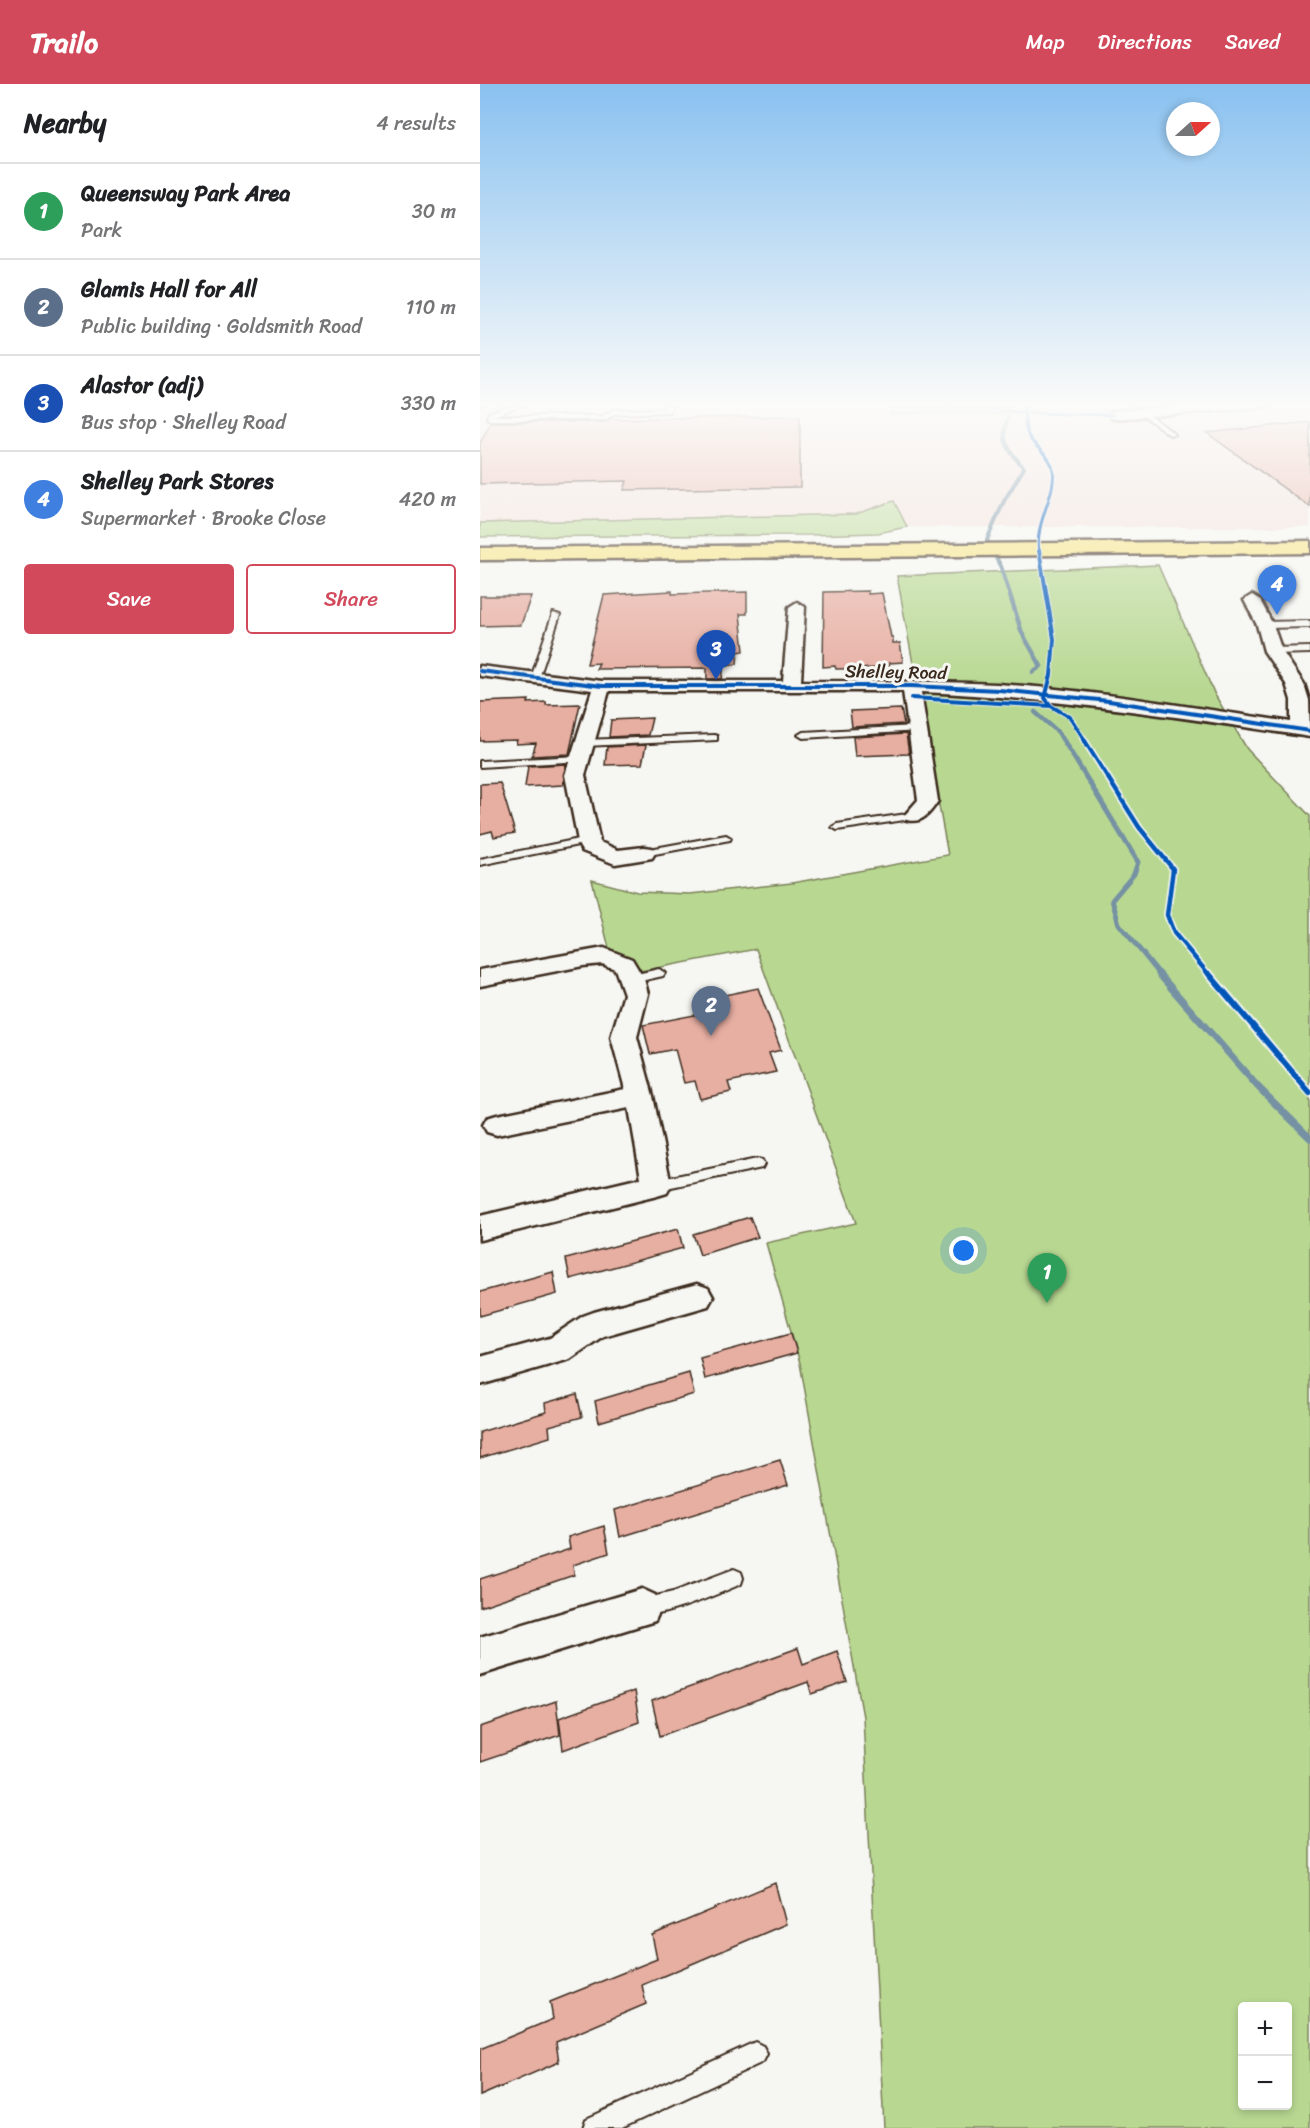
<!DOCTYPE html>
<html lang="en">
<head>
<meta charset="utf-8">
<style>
  :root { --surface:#fff; --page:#f2f2f2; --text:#202124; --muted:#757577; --line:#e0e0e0; --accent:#d1495b }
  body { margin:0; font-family:Sriracha,sans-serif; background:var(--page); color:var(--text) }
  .controls { position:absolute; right:18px; bottom:18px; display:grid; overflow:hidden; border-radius:6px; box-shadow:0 3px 9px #0003 }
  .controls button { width:54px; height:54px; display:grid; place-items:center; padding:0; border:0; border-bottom:2px solid var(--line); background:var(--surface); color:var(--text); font:30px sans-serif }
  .compass { position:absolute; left:686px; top:18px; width:54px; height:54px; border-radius:50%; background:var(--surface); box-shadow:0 3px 9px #0003; rotate:69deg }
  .you { position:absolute; left:484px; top:1167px; width:21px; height:21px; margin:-15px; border:4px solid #fff; border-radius:50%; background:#1a73e8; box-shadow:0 0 0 9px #1a73e833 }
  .badge { display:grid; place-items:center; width:39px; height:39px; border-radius:50%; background:var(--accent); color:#fff; font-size:20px; font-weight:700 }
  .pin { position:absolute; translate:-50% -50px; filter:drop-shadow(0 2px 3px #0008) }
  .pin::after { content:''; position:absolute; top:32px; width:21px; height:18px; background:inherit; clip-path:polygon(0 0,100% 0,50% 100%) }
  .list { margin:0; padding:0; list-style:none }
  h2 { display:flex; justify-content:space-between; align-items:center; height:78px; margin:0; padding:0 24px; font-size:26px }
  h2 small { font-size:20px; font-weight:400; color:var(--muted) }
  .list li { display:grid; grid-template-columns:39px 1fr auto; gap:18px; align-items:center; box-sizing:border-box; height:96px; padding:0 24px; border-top:2px solid var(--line) }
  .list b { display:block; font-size:22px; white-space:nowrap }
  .list p { margin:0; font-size:20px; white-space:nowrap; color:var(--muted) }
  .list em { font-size:20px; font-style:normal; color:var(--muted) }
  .actions { display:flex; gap:12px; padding:18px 24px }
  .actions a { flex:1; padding:14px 0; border:2px solid var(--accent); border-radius:6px; text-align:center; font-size:21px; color:var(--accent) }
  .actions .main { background:var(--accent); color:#fff }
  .map { position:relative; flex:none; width:830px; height:2044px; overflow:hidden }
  header { display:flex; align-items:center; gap:36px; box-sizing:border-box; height:84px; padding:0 30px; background:var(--accent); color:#fff }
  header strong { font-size:28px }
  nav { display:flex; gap:33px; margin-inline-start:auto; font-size:21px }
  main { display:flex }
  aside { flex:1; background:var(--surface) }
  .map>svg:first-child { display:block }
  .built { fill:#f2e0da }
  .green { fill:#b8d892; stroke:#7a8158; stroke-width:1.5; fill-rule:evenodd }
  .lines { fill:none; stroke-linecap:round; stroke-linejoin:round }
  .stream-far3 { stroke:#7491a3; stroke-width:4 }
  .stream-far2 { stroke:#7491a3; stroke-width:4.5 }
  .stream-far1 { stroke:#7491a3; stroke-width:5 }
  .stream { stroke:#7491a3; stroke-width:7 }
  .building { fill:#e7aea2; stroke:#3b2a1e; stroke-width:1.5 }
  .lane-casing { stroke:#3b2a1e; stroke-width:4 }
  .street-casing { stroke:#3b2a1e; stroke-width:5 }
  .highway-casing { stroke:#3b2a1e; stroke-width:5 }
  .lane { fill:#f6f6f2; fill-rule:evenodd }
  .street { fill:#f6f6f2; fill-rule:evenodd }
  .highway { fill:#f6e381; fill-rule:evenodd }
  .cycleway-far3-casing { stroke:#f6f6f2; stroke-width:5 }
  .cycleway-far2-casing { stroke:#f6f6f2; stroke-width:6 }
  .cycleway-far1-casing { stroke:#f6f6f2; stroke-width:8 }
  .cycleway-casing { stroke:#f6f6f2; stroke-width:10 }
  .cycleway-far3 { stroke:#0057b8; stroke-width:3 }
  .cycleway-far2 { stroke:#0057b8; stroke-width:4 }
  .cycleway-far1 { stroke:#0057b8; stroke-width:4.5 }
  .cycleway { stroke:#0057b8; stroke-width:6 }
  .labels { text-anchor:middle; stroke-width:6; stroke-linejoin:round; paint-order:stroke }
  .far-street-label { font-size:18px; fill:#3b2a1e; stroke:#f6f6f2 }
</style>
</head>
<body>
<header>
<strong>Trailo</strong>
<nav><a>Map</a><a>Directions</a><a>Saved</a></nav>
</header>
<main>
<aside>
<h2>Nearby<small>4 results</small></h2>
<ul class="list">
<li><span class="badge" style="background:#2e9e5b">1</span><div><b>Queensway Park Area</b><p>Park</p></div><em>30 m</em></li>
<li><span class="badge" style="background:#5c6f8a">2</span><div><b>Glamis Hall for All</b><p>Public building · Goldsmith Road</p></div><em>110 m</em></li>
<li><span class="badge" style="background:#1a4fb4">3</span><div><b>Alastor (adj)</b><p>Bus stop · Shelley Road</p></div><em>330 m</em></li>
<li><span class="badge" style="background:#3f7fe0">4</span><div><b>Shelley Park Stores</b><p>Supermarket · Brooke Close</p></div><em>420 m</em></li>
</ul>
<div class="actions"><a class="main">Save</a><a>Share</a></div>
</aside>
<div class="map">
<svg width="830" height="2044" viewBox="0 0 830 2044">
  <rect width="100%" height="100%" fill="#f6f6f2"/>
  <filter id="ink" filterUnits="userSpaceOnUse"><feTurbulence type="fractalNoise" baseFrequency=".0167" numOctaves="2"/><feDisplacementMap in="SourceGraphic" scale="12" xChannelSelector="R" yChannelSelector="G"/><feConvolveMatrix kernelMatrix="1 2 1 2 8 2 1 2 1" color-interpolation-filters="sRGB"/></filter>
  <g filter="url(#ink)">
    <path class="built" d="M 0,319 L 409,319 L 411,331 L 487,328 L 527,322 L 526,319 L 830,319 L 830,443 L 427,443 L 414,417 L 376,430 L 0,439 Z"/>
    <g class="green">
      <path d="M 409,319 L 525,319 L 527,321 L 521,331 L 458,328 L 410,331 Z"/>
      <path d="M 414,417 L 427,443 L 398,449 L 331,451 L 0,453 L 0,439 L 376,430 Z"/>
      <path d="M 678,481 L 735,611 L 767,665 L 830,732 L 830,2044 L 404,2044 L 383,1633 L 320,1279 L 286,1159 L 376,1139 L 276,865 L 160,887 L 129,864 L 112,796 L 157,808 L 210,810 L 312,799 L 468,771 L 417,492 ZM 762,1922 L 808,1922 L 808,2022 L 762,2022 Z"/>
    </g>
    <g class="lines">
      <path class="stream-far3" d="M 513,468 L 507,456 L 524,417 L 544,384 C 524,362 519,353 531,324 L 528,319"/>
      <g class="stream-far2">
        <path d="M 512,466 L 521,483 L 542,549 L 561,582 L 553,588"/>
        <path d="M 555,628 L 578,648 L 582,655"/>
      </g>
      <path class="stream-far1" d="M 582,654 L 658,778 L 654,790 L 632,816 L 639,840 L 681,892"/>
      <path class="stream" d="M 679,890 L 778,1003 L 830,1054"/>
    </g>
    <g class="building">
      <path d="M 320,332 L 320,403 L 144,406 L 147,397 L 0,400 L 0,359 L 11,338 L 125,338 L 130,335 Z"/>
      <path d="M 830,338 L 830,423 L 727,349 Z"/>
      <path d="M 192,507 L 192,510 L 267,508 L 267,530 L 260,530 L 264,567 L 258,568 L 257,580 L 244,581 L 242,595 L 227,595 L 227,584 L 116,585 L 119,579 L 107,580 L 124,511 Z"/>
      <path d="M 388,507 L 388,510 L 402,509 L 411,553 L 413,553 L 413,559 L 420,559 L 423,578 L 409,579 L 410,584 L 356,585 L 355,582 L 343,583 L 344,508 Z"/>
      <path d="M 0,512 L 51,512 L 41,541 L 0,542 Z"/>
      <path d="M 49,616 L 48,619 L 66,618 L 66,621 L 100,620 L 89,670 L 52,672 L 56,659 L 36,660 L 37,656 L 0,657 L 0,618 Z"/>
      <path d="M 421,625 L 424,640 L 372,643 L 370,627 Z"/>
      <path d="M 172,634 L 168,651 L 129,653 L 131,636 Z"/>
      <path d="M 426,650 L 429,670 L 375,672 L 373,653 Z"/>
      <path d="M 166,661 L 162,680 L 125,681 L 127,663 Z"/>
      <path d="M 86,680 L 83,701 L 45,703 L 48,682 Z"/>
      <path d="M 20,699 L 35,749 L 14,753 L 12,747 L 0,750 L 0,700 Z"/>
      <path d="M 278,904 L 301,966 L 289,969 L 296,988 L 248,998 L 251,1008 L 220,1015 L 215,997 L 204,999 L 195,965 L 170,970 L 163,941 L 235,927 L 230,914 Z"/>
      <path d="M 270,1133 L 278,1153 L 220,1171 L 213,1150 Z"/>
      <path d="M 198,1145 L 203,1164 L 90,1195 L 86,1175 Z"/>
      <path d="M 73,1188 L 77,1210 L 0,1232 L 0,1208 Z"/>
      <path d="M 311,1249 L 317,1269 L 225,1295 L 220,1274 Z"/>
      <path d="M 209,1289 L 214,1310 L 119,1338 L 115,1317 Z"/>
      <path d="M 97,1310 L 102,1333 L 69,1342 L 70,1353 L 0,1374 L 0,1348 L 66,1328 L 65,1319 Z"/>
      <path d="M 300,1376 L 308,1401 L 140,1453 L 135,1426 Z"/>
      <path d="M 124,1442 L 129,1469 L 93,1481 L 94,1491 L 0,1523 L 0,1495 L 90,1465 L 88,1453 Z"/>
      <path d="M 318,1564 L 323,1580 L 357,1567 L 367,1598 L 332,1610 L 328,1598 L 180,1652 L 172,1617 Z"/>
      <path d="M 154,1607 L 159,1638 L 83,1666 L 79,1634 Z"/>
      <path d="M 76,1617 L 80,1651 L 0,1678 L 0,1643 Z"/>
      <path d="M 295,1799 L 306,1840 L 162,1901 L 166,1920 L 76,1958 L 79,1978 L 0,2012 L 0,1965 L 73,1935 L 70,1918 L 177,1875 L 172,1851 Z"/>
    </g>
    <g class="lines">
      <g class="lane-casing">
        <g id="lane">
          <path d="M 0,319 L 4,319 L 0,322 Z"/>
          <path d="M 38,319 L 46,319 L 14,332 L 123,332 L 132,326 L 184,325 L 186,319 L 192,319 L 189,328 L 134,330 L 125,336 L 10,336 L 7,334 L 9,329 Z"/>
          <path d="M 661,328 L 665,328 L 695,350 L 690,351 L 661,330 Z"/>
          <path d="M 73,529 L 80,531 L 59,594 L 52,596 L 51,594 Z"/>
          <path d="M 830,537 L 830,543 L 785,544 L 781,541 L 785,538 Z"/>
          <path d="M 830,563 L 830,569 L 793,570 L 789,567 L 793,564 Z"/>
          <path d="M 436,642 L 439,643 L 439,647 L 323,654 L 318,651 L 323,648 Z"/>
          <path d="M 234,651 L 237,652 L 237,656 L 104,662 L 99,659 L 104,656 Z"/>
          <path d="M 100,672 L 103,673 L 103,677 L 0,683 L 0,677 Z"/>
          <path d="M 434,729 L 439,732 L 438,734 L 357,746 L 352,743 L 357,740 Z"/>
          <path d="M 246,751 L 251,754 L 250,756 L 164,772 L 159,769 L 164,766 Z"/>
          <path d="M 109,753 L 114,756 L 113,758 L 0,781 L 0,775 Z"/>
          <path d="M 179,885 L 185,889 L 183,892 L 152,899 L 146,895 L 148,892 Z"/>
          <path d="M 277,1075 L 282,1076 L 284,1080 L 282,1084 L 177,1106 L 172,1105 L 170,1101 L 172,1097 L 177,1096 Z"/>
          <path d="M 254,1485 L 261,1488 L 263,1494 L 261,1500 C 240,1509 174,1538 155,1531 L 153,1524 L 155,1517 L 193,1508 Z"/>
          <path d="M 275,1958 L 283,1962 L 287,1970 L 283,1978 L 142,2044 L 103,2044 L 106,2035 Z"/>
        </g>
      </g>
      <g class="street-casing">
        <g id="street">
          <path d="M 740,319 L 790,319 L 784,323 L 633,335 L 627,331 L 633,327 Z"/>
          <path d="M 772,511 L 780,516 L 793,541 L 802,567 L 824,600 L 829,616 L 830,653 C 700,633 573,614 441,608 L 458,717 C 450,729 442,740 427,736 L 424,732 L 438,716 L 423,607 L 129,607 L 105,691 L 120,758 L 138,766 L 164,763 L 172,764 L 175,769 L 172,774 L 135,780 L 102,767 L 99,762 L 85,691 L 112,606 L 0,592 L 0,582 L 122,597 L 303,597 L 309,523 L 317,518 L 325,523 L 321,597 C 387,597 452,597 517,600 C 615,606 713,624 811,638 L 811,616 L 806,600 L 784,567 L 777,541 L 764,516 Z"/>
          <path d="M 124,864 L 152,875 L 164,895 L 168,910 L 157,953 L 173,1012 L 191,1101 L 187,1109 L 177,1112 L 0,1156 L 0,1132 L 161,1094 L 149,1024 L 17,1051 L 7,1048 L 3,1041 L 7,1034 L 17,1031 L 145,1005 L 131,953 L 144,910 L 135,885 L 122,880 L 103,882 L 0,902 L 0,886 Z"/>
          <path d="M 217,1200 L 228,1204 L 233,1213 L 228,1222 L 123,1252 L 90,1275 L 0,1301 L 0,1273 L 70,1254 L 103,1232 L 114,1228 Z"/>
          <path d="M 162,1505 L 175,1511 L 181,1524 L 175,1537 L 0,1591 L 0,1553 Z"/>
        </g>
      </g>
      <g class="highway-casing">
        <path id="highway" d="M 830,457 L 830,469 L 0,476 L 0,464 Z"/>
      </g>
      <use href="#lane" class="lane"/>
      <use href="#street" class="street"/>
      <use href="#highway" class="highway"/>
      <g class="cycleway-far3-casing">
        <g id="cycleway-far3">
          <path d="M 453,319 L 544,329 L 633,331"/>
          <path d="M 543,319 C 545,329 544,343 548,351 C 554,364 571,371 573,386 C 577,410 554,438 559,468"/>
        </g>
      </g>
      <g class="cycleway-far2-casing">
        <g id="cycleway-far2">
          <path d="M 559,466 L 574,555 L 571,591 L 565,614 L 571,622 L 590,633 L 604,655"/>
          <path d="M 0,587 L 122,602 L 431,602 L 519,606 L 629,617 L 830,647"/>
          <path d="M 432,614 L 571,622"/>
        </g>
      </g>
      <g class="cycleway-far1-casing">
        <path id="cycleway-far1" d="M 603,654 L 659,743 L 693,785 L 687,831 L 694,849 L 730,892"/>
      </g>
      <g class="cycleway-casing">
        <path id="cycleway" d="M 729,890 L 830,1009"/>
      </g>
      <use href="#cycleway-far3" class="cycleway-far3"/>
      <use href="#cycleway-far2" class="cycleway-far2"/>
      <use href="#cycleway-far1" class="cycleway-far1"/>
      <use href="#cycleway" class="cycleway"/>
    </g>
  </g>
  <linearGradient id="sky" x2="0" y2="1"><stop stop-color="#89c1f0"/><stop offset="0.53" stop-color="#fbfbf9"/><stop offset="1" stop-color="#fbfbf9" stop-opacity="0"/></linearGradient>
  <rect width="830" height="605" fill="url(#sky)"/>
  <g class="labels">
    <g class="far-street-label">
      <text transform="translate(416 588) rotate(1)" y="6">Shelley Road</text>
    </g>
  </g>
</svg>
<div class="controls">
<button>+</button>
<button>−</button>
</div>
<svg class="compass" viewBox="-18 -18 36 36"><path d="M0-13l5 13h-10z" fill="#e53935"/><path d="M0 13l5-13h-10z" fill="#757577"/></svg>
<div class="you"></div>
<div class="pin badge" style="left:567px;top:1219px;background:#2e9e5b">1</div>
<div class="pin badge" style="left:231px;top:952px;background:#5c6f8a">2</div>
<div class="pin badge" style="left:236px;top:596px;background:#1a4fb4">3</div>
<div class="pin badge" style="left:797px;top:531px;background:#3f7fe0">4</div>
</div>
</main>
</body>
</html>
